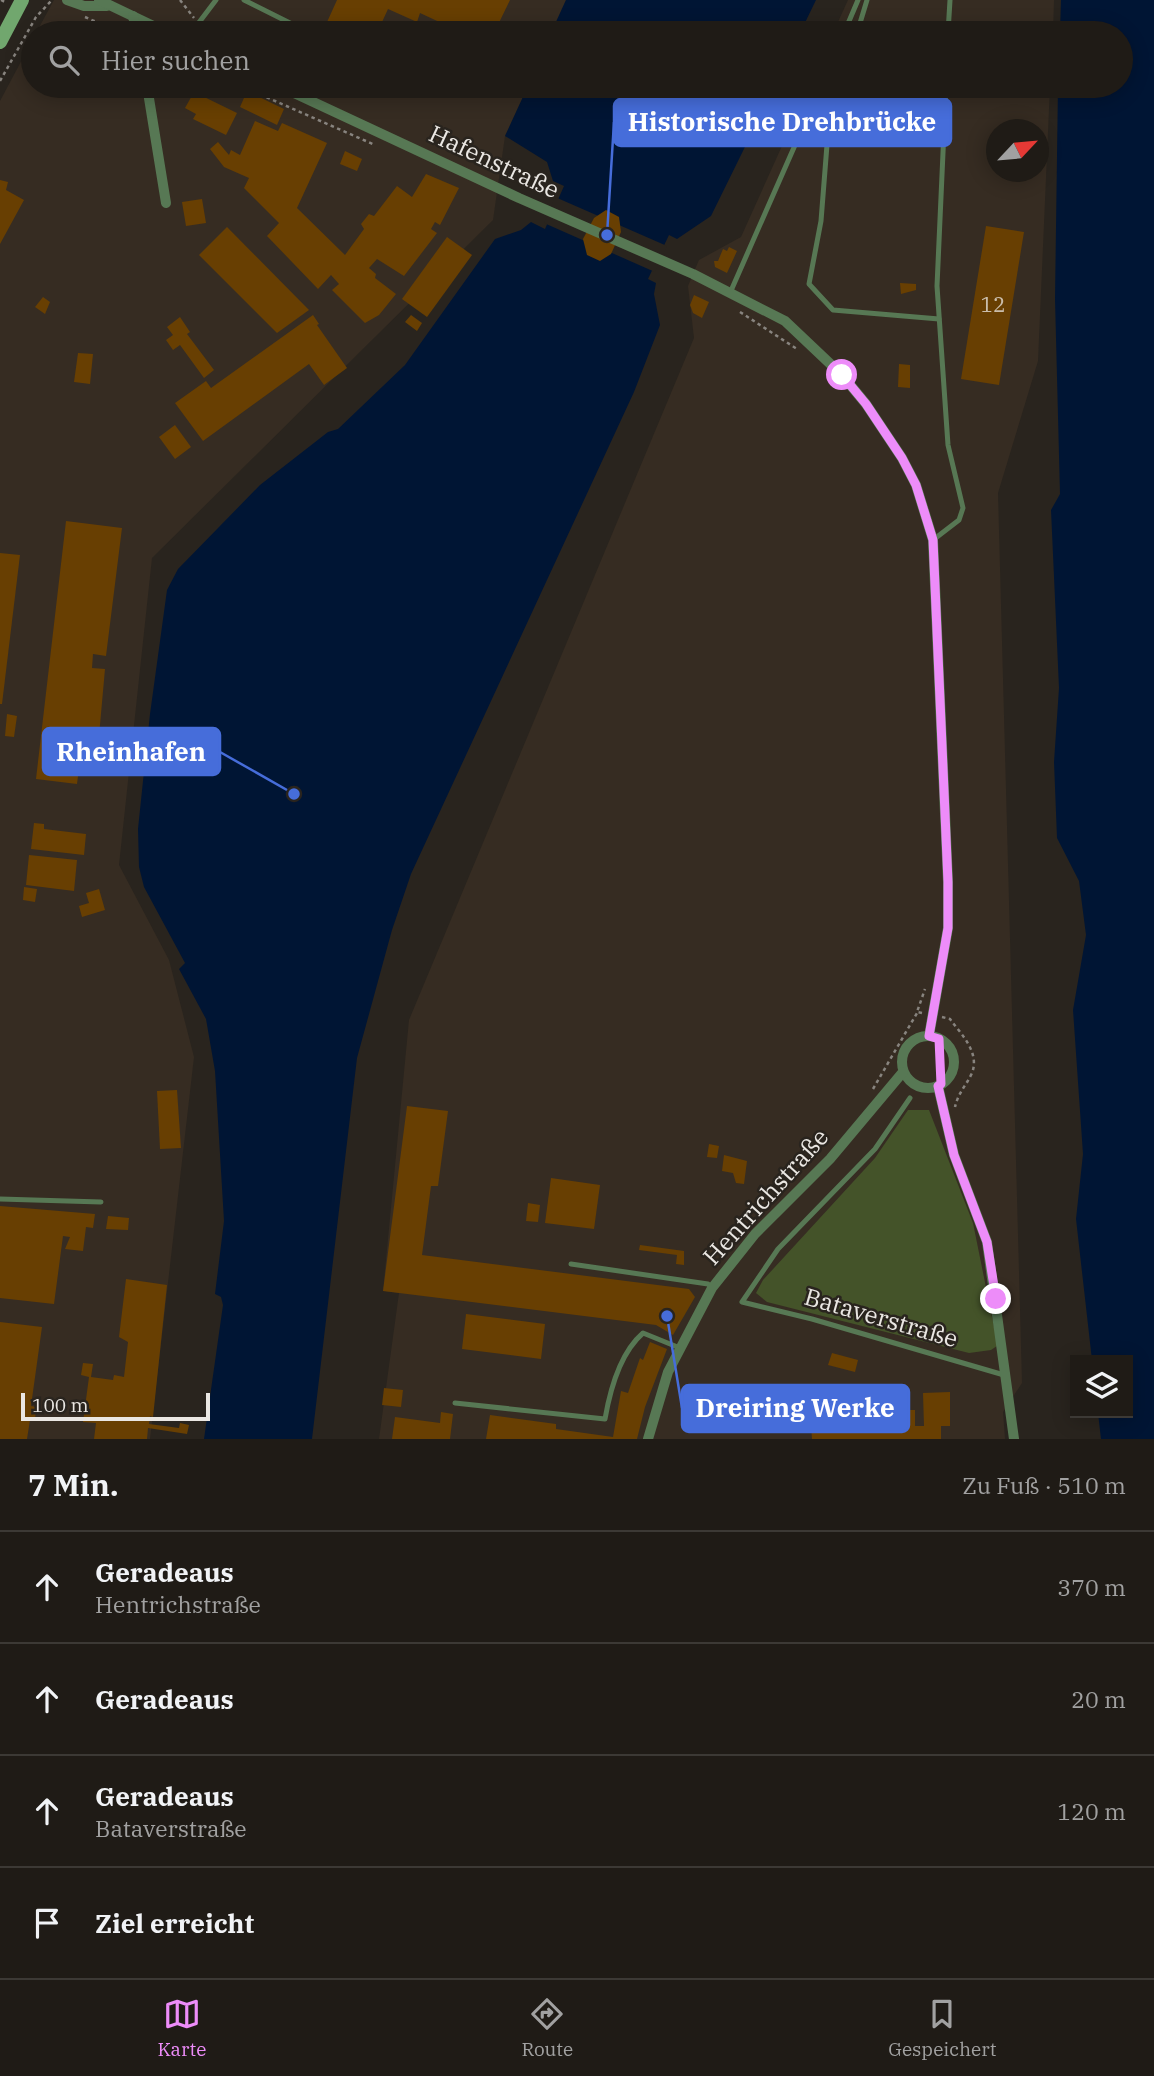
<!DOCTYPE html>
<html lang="de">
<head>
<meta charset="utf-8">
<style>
  :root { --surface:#1f1b16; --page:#2c2823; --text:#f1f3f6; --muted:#a1a1a1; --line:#3c3935; --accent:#ed8cf9 }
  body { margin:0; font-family:"IBM Plex Serif",serif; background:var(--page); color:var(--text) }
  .controls { position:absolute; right:21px; bottom:21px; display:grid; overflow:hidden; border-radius:0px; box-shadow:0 4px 18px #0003 }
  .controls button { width:63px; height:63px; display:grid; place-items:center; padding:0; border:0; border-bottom:2px solid var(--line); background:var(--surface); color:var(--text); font:35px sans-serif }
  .compass { position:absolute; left:986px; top:119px; width:63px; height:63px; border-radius:50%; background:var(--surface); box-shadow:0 4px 18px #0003; rotate:64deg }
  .scale { position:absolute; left:21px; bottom:18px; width:189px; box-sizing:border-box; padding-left:7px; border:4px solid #eae7e3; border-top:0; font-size:19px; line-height:24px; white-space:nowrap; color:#eae7e3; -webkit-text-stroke:5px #29241e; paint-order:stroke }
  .stop { position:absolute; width:21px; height:21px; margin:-16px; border:5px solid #ed8cf9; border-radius:50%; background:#fff }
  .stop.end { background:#ed8cf9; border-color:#fff; box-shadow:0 2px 7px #0008 }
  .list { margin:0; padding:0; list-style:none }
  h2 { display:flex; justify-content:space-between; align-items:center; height:91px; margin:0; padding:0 28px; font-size:30px }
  h2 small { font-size:23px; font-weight:400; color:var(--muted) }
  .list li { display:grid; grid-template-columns:46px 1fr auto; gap:21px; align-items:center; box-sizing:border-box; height:112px; padding:0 28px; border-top:2px solid var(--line) }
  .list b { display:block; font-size:26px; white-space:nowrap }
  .list p { margin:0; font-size:23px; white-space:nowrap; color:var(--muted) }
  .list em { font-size:23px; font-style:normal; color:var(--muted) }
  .icon { flex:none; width:38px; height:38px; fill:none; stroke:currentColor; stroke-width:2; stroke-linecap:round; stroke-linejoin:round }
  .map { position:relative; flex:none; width:1154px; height:1439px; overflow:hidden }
  .search { position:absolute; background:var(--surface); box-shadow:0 4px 18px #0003; left:21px; right:21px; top:21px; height:77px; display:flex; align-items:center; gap:18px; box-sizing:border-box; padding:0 24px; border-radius:38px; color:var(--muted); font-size:26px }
  .sheet { height:539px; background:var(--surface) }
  nav { display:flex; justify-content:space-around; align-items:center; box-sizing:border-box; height:98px; border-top:2px solid var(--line); background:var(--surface); font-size:19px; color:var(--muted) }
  nav a { display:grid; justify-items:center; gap:4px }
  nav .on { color:var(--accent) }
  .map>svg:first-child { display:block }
  .built { fill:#362c22; fill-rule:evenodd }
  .green { fill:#445329 }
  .water { fill:#001534 }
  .pier { fill:#29241e }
  .building { fill:#683f02 }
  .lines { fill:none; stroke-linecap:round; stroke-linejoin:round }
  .path { stroke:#88847f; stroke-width:2.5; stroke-dasharray:3.5 3.5; stroke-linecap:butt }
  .lane { stroke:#577854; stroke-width:5 }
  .street { stroke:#577854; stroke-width:10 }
  .secondary { stroke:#71a76e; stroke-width:14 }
  .route { stroke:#ed8cf9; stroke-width:9 }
  .labels { text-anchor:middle; stroke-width:5; stroke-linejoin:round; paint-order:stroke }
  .number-label { font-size:21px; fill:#cabdab }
  .street-label { font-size:24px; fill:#eae7e3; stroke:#29241e }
  .leader { fill:none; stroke:#466dda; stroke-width:2.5 }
  .callout-dot { fill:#466dda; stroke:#29241e; stroke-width:2.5 }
  .callout { fill:#466dda; stroke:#466dda; stroke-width:2.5 }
  .callout-label { font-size:26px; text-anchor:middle; font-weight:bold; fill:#fff }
</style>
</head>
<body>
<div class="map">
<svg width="1154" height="1439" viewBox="0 0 1154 1439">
  <rect width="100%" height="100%" fill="#29241e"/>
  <g class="built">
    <path d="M 54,0 L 566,0 L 551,33 L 36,33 Z"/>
    <path d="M 848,0 L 1054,0 L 1053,33 L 833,33 Z"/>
    <path d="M 33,39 L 33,86 L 528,86 L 505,136 L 493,220 L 152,558 L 119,865 L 169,960 L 194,1057 L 150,1439 L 0,1439 L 0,101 Z"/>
    <path d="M 809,86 L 1050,86 L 1038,361 L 998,493 L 1022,1383 L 1003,1412 L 1005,1439 L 379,1439 L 399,1293 L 383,1291 L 409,1020 L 694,338 L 688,286 L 699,260 L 741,237 ZM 996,130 L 1038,130 L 1038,172 L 996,172 Z"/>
  </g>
  <path class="green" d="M 908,1110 L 929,1110 L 973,1223 L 995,1332 L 997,1346 L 991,1350 L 969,1353 L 767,1302 L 756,1293 L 763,1280 L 875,1158 Z"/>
  <g class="water">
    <path d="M 566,0 L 816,0 L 800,33 L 551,33 Z"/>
    <path d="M 1061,0 L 1154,0 L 1154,1439 L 1101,1439 L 1098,1413 L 1128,1413 L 1128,1360 L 1092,1360 L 1076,1219 L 1083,1154 L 1073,1010 L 1086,935 L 1079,881 L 1057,838 L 1054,762 L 1059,688 L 1051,510 L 1060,494 L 1055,299 L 1058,86 L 1121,86 L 1121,33 L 1060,33 Z"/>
    <path d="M 528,86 L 775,86 L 711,216 L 677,239 L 669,235 L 648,279 L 656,283 L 654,294 L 660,325 L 634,392 L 411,874 L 392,930 L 357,1058 L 312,1439 L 204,1439 L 223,1305 L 221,1297 L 215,1294 L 224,1221 L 215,1071 L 206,1019 L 179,969 L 185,963 L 144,887 L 139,867 L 138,829 L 150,714 L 167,590 L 178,569 L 260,485 L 328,432 L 338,429 L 405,365 L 495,239 L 521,230 L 531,222 L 545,229 L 564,186 L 553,181 L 547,162 L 505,136 Z"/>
  </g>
  <path class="pier" d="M 555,197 L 667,246 L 655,272 L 544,223 Z"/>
  <g class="building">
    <path d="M 337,0 L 510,0 L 494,33 L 463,33 L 420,13 L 417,22 L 388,9 L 377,33 L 327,33 L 323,31 Z"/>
    <path d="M 247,91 L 284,109 L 277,125 L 240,107 Z"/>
    <path d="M 194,92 L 237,113 L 226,135 L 193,119 L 196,114 L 185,108 Z"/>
    <path d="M 255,121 L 278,131 L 282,123 L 327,143 L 297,208 L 345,255 L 364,229 L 361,224 L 369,214 L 374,216 L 397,186 L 412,197 L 426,174 L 459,188 L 440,225 L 435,222 L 431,229 L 437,233 L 404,276 L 377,259 L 369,268 L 376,274 L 375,278 L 396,294 L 379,315 L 365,323 L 332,290 L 339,284 L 331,275 L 318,289 L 267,236 L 279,223 L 244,188 L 249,178 L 224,167 L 210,149 L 218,142 L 229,155 L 231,150 L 240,155 Z"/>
    <path d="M 345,151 L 362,159 L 357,171 L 340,164 Z"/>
    <path d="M 0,180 L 8,182 L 6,190 L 24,200 L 0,244 Z"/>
    <path d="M 202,199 L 206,223 L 186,226 L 182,202 Z"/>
    <path d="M 606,210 L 619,217 L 621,232 L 611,254 L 600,261 L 587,255 L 583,239 L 594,218 Z"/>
    <path d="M 986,226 L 1024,232 L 999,385 L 961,379 Z"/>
    <path d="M 227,227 L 309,310 L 277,333 L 199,255 Z"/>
    <path d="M 447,237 L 472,255 L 427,317 L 402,299 Z"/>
    <path d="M 729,247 L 737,251 L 727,273 L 715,267 L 714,261 L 718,261 L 723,249 L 727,251 Z"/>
    <path d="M 900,283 L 916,284 L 916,290 L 901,294 Z"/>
    <path d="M 694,295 L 709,302 L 702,318 L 693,313 L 690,305 Z"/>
    <path d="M 43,297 L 50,302 L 45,314 L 35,307 Z"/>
    <path d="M 313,315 L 319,324 L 317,325 L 347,368 L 324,385 L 309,364 L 203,441 L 175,403 L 206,381 L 211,388 Z"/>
    <path d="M 411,315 L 422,323 L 417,331 L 405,322 Z"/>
    <path d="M 180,317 L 190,332 L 187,334 L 214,370 L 204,378 L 180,345 L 173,350 L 166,340 L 173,335 L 167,327 Z"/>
    <path d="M 78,353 L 93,354 L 90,384 L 74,382 Z"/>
    <path d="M 899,364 L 910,365 L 910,388 L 898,387 Z"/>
    <path d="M 175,425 L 191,447 L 175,459 L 159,437 Z"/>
    <path d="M 66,521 L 122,528 L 106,656 L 93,654 L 92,668 L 105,669 L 98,747 L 82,745 L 77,784 L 36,779 Z"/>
    <path d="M 0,553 L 20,555 L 2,704 L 0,704 Z"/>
    <path d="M 7,714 L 17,716 L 14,737 L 5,736 Z"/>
    <path d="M 34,823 L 44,824 L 44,829 L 86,834 L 84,855 L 31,849 Z"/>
    <path d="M 29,855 L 77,860 L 74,891 L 26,885 Z"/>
    <path d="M 24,887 L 37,889 L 35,902 L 23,900 Z"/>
    <path d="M 99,889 L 105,910 L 82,917 L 79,906 L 89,903 L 86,893 Z"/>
    <path d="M 177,1090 L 181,1148 L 160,1149 L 157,1091 Z"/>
    <path d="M 407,1106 L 448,1111 L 438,1186 L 431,1186 L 422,1255 L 689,1289 L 695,1297 L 673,1335 L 656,1325 L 383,1291 Z"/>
    <path d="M 709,1144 L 719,1146 L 717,1158 L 707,1157 Z"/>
    <path d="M 724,1155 L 747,1161 L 744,1184 L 736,1183 L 733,1173 L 722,1171 Z"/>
    <path d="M 551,1178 L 600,1185 L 594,1229 L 545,1223 Z"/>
    <path d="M 528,1203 L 540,1205 L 538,1222 L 526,1221 Z"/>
    <path d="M 0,1206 L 95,1214 L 93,1228 L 86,1227 L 83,1251 L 65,1249 L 70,1237 L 63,1236 L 54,1304 L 0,1298 Z"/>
    <path d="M 108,1216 L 129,1218 L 128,1230 L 106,1229 Z"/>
    <path d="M 640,1245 L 684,1251 L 684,1265 L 676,1264 L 677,1255 L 639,1250 Z"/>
    <path d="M 126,1279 L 167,1285 L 153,1417 L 150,1416 L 149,1424 L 179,1428 L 180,1423 L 189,1425 L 187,1434 L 148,1428 L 147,1439 L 94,1439 L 96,1423 L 83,1422 L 89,1377 L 81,1375 L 83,1363 L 93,1364 L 91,1377 L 113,1380 L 114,1375 L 124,1377 L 128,1342 L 119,1337 Z"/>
    <path d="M 466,1314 L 545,1324 L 541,1359 L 462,1349 Z"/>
    <path d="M 0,1322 L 42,1327 L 31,1406 L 36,1407 L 35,1421 L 30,1420 L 27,1439 L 0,1439 Z"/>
    <path d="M 650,1342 L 667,1349 L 645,1407 L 637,1439 L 486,1439 L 490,1415 L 556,1424 L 556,1429 L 613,1437 L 621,1391 L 628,1393 L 640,1358 L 643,1360 Z"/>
    <path d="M 832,1353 L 858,1360 L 855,1372 L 828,1365 Z"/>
    <path d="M 384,1388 L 403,1390 L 401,1407 L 382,1405 Z"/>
    <path d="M 950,1392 L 950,1426 L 941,1426 L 941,1439 L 812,1439 L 811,1426 L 855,1426 L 855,1410 L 915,1410 L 915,1426 L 924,1426 L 923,1393 Z"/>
    <path d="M 441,1412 L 453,1414 L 450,1439 L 392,1439 L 395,1417 L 440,1423 Z"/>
  </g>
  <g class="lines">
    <g class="path">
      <path d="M 1,0 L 7,3"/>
      <path d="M 180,0 L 194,18"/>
      <path d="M 85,17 L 121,33"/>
      <path d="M 0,81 L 36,17 L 52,0"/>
      <path d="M 241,86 L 375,145"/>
      <path d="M 740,312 L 797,349"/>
      <path d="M 922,1013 L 917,1012 L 925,989"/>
      <path d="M 942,1017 L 950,1019 C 961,1034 980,1052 972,1073 C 966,1086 959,1091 955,1107"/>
      <path d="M 873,1089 L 917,1013"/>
      <path d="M 1006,1288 L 1008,1301"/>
    </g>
    <g class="lane">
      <path d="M 244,0 L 310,33"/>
      <path d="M 191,33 L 216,0"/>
      <path d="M 844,33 L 858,0"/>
      <path d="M 857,33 L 867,0"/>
      <path d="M 948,33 L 950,0"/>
      <path d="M 414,86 L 426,92"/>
      <path d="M 835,86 L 831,94 L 821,221 L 809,284 L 833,310 L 939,319"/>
      <path d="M 730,293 L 821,86"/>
      <path d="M 933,540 L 959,520 L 963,508 L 948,445 L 937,286 L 946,86"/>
      <path d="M 939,1039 L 941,1084"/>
      <path d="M 910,1098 L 875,1149 L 778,1249 L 742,1302 L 812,1319 L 1004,1375"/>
      <path d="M 0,1199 L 101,1202"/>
      <path d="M 571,1264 L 708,1284 L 712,1288"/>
      <path d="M 455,1403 L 605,1419 C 610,1390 620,1353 643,1333 L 680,1348"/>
    </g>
    <g class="street">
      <path d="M 67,0 L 84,6 L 107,6"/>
      <path d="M 99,0 L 168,33"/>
      <path d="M 133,16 L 137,33"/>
      <path d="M 147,86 L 166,203"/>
      <path d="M 279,86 L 519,198 L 693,274 L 785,321 L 842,375 L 866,404 L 902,458 L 916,485 L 933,540 L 948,882 L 948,928 L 929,1036"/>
      <circle cx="928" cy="1062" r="26"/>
      <path d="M 938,1086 L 954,1155 L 987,1242 L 1014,1439"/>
      <path d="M 648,1439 L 668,1372 L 712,1288 L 755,1234 L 830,1159 L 903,1072"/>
    </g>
    <path class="secondary" d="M 0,42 L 22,0"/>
  </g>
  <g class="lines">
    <path class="route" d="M 842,375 L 866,404 L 902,458 L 916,485 L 933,540 L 948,882 L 948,928 L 929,1036 L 939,1039 L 941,1084 L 938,1086 L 954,1155 L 987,1242 L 996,1299"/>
  </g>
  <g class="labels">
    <g class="number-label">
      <text x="993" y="312">12</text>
    </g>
    <g class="street-label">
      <text transform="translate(494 162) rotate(25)" y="8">Hafenstraße</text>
      <text transform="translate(766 1197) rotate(-48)" y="8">Hentrichstraße</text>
      <text transform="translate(881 1318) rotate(16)" y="8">Bataverstraße</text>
    </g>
  </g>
  <path class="leader" d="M607 235L614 122M294 794L220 752M667 1316L682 1408"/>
  <g class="callout-dot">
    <circle cx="607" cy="235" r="7"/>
    <circle cx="294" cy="794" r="7"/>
    <circle cx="667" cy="1316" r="7"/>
  </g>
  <g class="callout">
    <rect x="614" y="99" width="337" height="47" rx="7"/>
    <rect x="43" y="728" width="177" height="47" rx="7"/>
    <rect x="682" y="1385" width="227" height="47" rx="7"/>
  </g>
  <g class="callout-label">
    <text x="782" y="131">Historische Drehbrücke</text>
    <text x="131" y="761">Rheinhafen</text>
    <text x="795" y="1417">Dreiring Werke</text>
  </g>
</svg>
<div class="controls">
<button><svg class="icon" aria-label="layers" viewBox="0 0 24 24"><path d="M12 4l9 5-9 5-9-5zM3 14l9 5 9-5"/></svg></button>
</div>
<svg class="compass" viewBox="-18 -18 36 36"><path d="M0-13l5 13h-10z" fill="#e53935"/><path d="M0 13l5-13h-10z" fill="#a1a1a1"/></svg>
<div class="scale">100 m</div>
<div class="stop" style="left:842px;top:375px"></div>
<div class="stop end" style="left:996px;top:1299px"></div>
<div class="search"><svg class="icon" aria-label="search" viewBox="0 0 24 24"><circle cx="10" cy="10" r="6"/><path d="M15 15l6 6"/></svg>Hier suchen</div>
</div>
<section class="sheet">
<h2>7 Min.<small>Zu Fuß · 510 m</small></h2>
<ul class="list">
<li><svg class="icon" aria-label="ahead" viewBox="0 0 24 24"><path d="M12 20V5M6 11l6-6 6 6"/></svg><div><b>Geradeaus</b><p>Hentrichstraße</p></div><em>370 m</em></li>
<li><svg class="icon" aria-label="ahead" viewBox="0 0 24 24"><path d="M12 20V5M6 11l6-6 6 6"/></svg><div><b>Geradeaus</b></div><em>20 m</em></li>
<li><svg class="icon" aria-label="ahead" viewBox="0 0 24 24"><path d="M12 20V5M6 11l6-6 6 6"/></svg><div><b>Geradeaus</b><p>Bataverstraße</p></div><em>120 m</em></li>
<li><svg class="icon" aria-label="arrive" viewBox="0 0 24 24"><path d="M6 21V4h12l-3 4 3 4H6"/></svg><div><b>Ziel erreicht</b></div></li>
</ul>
</section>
<nav>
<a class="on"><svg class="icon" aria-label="map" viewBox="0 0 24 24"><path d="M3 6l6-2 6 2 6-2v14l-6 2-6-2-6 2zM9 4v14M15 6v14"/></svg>Karte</a>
<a><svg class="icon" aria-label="directions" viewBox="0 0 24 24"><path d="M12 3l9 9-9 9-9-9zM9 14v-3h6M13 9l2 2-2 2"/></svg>Route</a>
<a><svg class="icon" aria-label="saved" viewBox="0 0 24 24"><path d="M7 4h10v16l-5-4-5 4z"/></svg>Gespeichert</a>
</nav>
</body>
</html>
